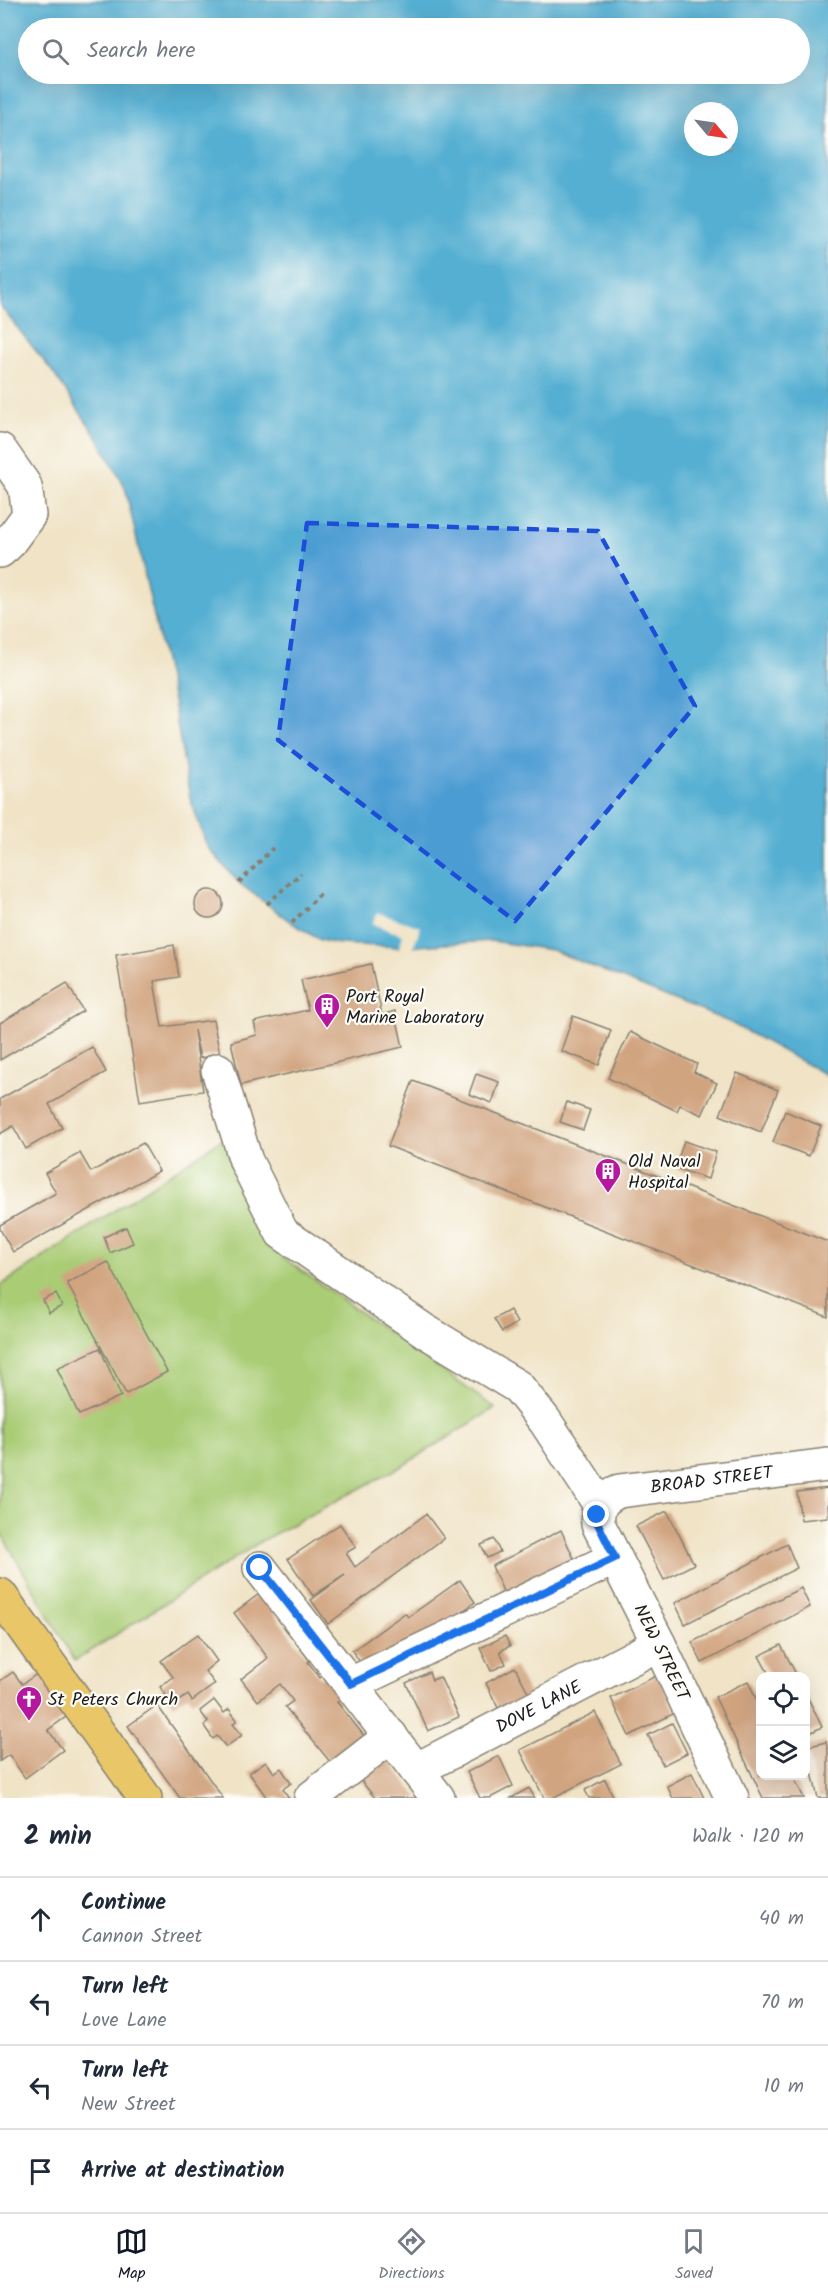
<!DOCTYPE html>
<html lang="en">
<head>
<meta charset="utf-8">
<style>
  :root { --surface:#fff; --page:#f6f6f7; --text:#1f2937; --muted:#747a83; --line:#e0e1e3; --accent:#111827 }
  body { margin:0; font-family:Kalam,sans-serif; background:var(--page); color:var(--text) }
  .controls { position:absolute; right:18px; bottom:18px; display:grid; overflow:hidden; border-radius:12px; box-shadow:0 6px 24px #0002 }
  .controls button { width:54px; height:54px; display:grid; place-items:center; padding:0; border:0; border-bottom:2px solid var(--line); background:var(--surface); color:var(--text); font:30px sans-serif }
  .compass { position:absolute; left:684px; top:102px; width:54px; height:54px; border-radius:50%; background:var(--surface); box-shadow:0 6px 24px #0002; rotate:119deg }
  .stop { position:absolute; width:18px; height:18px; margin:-14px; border:4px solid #1a73e8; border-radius:50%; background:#fff }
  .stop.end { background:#1a73e8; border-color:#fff; box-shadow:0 2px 6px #0008 }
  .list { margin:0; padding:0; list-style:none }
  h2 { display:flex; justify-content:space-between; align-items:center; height:78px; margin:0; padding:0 24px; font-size:26px }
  h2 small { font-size:20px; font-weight:400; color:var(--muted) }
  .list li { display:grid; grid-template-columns:39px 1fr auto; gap:18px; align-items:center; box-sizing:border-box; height:84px; padding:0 24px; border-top:2px solid var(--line) }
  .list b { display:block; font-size:22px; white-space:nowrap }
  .list p { margin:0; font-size:20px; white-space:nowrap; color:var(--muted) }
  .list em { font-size:20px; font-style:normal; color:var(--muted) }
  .icon { flex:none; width:33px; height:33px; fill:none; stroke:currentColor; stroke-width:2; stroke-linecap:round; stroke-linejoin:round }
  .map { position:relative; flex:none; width:828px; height:1798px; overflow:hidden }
  .search { position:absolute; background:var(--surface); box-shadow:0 6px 24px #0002; left:18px; right:18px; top:18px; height:66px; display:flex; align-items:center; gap:15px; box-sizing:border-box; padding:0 21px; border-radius:33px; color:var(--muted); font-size:22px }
  .sheet { height:414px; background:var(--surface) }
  nav { display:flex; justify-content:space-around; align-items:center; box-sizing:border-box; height:84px; border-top:2px solid var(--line); background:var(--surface); font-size:16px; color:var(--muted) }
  nav a { display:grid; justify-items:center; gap:3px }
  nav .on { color:var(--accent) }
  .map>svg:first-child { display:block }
  .green { fill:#a9cc75; stroke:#627448; stroke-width:1.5 }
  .water { fill:#54afd2; stroke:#386677; stroke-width:1.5; fill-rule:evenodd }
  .pier { fill:#f0e3c6 }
  .building { fill:#d1a480 }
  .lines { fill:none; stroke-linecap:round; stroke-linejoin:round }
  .minor-casing { stroke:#868071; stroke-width:36 }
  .major-casing { stroke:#868071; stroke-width:36 }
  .path { stroke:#868071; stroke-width:4; stroke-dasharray:4.5 4.5; stroke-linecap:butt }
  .minor { stroke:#fff; stroke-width:33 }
  .major { stroke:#e9c769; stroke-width:33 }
  .route { stroke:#1a73e8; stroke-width:8 }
  .marked { fill:#1d4ed8; fill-opacity:0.2; stroke:#1d4ed8; stroke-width:4.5; stroke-dasharray:12 8; stroke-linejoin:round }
  .labels { text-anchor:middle; stroke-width:4.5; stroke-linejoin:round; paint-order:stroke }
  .poi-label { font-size:18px; fill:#1c1c1c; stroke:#fdfcf7; text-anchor:start }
  .street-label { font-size:18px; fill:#1c1c1c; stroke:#fdfcf7 }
</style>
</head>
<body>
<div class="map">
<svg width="828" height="1798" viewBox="0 0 828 1798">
  <rect width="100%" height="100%" fill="#fdfcf7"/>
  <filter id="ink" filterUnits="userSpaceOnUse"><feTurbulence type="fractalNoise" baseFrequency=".0167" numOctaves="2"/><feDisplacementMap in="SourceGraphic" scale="12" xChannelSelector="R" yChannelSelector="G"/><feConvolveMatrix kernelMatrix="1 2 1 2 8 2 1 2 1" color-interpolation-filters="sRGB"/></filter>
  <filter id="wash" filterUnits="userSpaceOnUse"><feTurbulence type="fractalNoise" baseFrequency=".008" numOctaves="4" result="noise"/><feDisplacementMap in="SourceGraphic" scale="24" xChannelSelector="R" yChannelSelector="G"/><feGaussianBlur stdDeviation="1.35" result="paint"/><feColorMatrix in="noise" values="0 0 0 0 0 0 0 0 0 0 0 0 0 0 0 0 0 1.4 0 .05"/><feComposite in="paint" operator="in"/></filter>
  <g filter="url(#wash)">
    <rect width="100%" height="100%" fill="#f0e3c6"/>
    <path class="green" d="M 225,1137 L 281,1256 L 495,1408 L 406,1464 L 263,1540 L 75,1661 L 0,1531 L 0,1286 Z"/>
    <path class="water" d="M 0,0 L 828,0 L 828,1076 L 729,1022 L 552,950 L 491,941 L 401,947 L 339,944 L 320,940 L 292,923 L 239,883 L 207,846 L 190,798 L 173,701 L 125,487 L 97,437 L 52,371 L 0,306 ZM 28,28 L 800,28 L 800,74 L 28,74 ZM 693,111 L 729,111 L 729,147 L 693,147 Z"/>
    <path class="pier" d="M 378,913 L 421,927 L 412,949 L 398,950 L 403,935 L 372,924 Z"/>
    <g id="blocks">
      <g class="building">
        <circle cx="209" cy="904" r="14"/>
        <path d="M 174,945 L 179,977 L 154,981 L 162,1027 L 213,1020 L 220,1054 L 200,1058 L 194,1030 L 203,1091 L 140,1101 L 116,955 Z"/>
        <path d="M 371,964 L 382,1015 L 395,1011 L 403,1047 L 241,1085 L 231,1042 L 257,1035 L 254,1022 L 308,1010 L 301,980 Z"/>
        <path d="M 67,983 L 83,1011 L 0,1060 L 0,1023 Z"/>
        <path d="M 573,1016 L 611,1030 L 599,1065 L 561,1051 Z"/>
        <path d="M 630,1032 L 697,1064 L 694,1072 L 717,1083 L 702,1115 L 680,1105 L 677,1111 L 608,1078 Z"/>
        <path d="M 92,1047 L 106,1072 L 49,1104 L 62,1128 L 26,1149 L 13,1126 L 0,1134 L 0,1099 Z"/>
        <path d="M 737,1073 L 778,1090 L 761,1132 L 720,1115 Z"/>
        <path d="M 476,1074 L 499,1082 L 492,1103 L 469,1094 Z"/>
        <path d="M 413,1081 L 828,1242 L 828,1317 L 388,1146 Z"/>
        <path d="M 567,1102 L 590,1110 L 583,1130 L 560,1122 Z"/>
        <path d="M 785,1111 L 821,1126 L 809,1156 L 773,1142 Z"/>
        <path d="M 684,1141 L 716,1152 L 708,1179 L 675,1168 Z"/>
        <path d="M 143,1143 L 159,1171 L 13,1252 L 0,1229 L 0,1225 L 56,1193 L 45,1173 L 80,1153 L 91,1172 Z"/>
        <path d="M 126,1227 L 133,1243 L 110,1253 L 104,1237 Z"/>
        <path d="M 108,1262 L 167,1372 L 126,1394 L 67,1283 Z"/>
        <path d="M 56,1294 L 62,1306 L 49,1313 L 43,1300 Z"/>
        <path d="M 510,1310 L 517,1323 L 502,1332 L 494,1319 Z"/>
        <path d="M 100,1348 L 121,1396 L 79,1415 L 57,1368 Z"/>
        <path d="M 828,1488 L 828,1517 L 801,1520 L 797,1492 Z"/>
        <path d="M 667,1511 L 694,1564 L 664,1580 L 636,1526 Z"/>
        <path d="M 426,1514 L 444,1538 L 328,1624 L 311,1600 L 345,1575 L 313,1596 L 288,1559 L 340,1524 L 356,1547 L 346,1553 L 355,1567 Z"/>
        <path d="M 561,1530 L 580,1572 L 509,1605 L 492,1566 Z"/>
        <path d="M 494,1539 L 500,1552 L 487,1558 L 481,1545 Z"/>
        <path d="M 787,1544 L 797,1568 L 685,1624 L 675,1603 Z"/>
        <path d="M 460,1580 L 475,1602 L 426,1638 L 369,1674 L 352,1651 L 405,1613 L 408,1617 Z"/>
        <path d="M 801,1588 L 810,1607 L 702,1663 L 692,1642 Z"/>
        <path d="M 259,1594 L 310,1661 L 308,1662 L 320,1678 L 331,1669 L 349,1692 L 337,1702 L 370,1743 L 336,1769 L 285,1707 L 293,1701 L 280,1684 L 258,1701 L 241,1679 L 268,1658 L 234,1613 Z"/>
        <path d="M 198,1634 L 217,1661 L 205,1671 L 215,1684 L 192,1701 L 188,1695 L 173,1705 L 160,1687 L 173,1677 L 161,1661 Z"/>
        <path d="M 505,1636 L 510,1646 L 500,1651 L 506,1664 L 491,1671 L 480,1648 Z"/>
        <path d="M 781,1645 L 797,1676 L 770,1676 L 759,1656 Z"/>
        <path d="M 515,1667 L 530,1696 L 500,1712 L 486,1683 Z"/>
        <path d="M 13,1672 L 22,1684 L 40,1672 L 70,1714 L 48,1730 L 63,1750 L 25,1778 L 9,1755 L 0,1761 L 0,1681 Z"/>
        <path d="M 429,1672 L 432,1680 L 440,1677 L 459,1717 L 428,1731 L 406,1683 Z"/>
        <path d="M 658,1675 L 675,1713 L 629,1736 L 611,1698 Z"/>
        <path d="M 748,1681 L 760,1707 L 760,1776 L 793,1776 L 804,1798 L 763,1798 L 715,1697 Z"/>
        <path d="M 806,1694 L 822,1727 L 806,1735 Z"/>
        <path d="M 214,1700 L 224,1713 L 229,1709 L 237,1720 L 233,1724 L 242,1735 L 226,1747 L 217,1736 L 213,1739 L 204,1726 L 208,1722 L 200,1711 Z"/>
        <path d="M 157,1705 L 223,1798 L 180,1798 L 128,1726 Z"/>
        <path d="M 595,1712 L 621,1764 L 552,1798 L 544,1798 L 520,1750 Z"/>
        <path d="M 672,1723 L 687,1753 L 663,1765 L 648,1735 Z"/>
        <path d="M 826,1742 L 828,1751 L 828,1798 L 818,1798 L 806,1747 Z"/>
        <path d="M 381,1751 L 418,1797 L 416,1798 L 375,1798 L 354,1772 Z"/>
        <path d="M 499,1756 L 513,1786 L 490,1798 L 480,1798 L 467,1772 Z"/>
        <path d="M 266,1761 L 274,1773 L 281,1768 L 291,1783 L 283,1789 L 289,1798 L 267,1798 L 249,1773 Z"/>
        <path d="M 692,1773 L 704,1798 L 673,1798 L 667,1786 Z"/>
        <path d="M 605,1779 L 614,1798 L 589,1798 L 585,1790 Z"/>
        <path d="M 529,1788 L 535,1798 L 511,1798 Z"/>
      </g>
    </g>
  </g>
  <g filter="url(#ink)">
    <use href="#blocks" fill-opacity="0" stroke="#868071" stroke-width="1.5"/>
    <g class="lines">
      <g class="minor-casing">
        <g id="minor">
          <path d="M 0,450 L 25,486 L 29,515 L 7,545 L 0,551"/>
          <path d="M 218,1070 L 246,1161 L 282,1233 L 425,1331 L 518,1387 L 545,1421 L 600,1505"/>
          <path d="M 260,1568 L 438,1798"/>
          <path d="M 351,1684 L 615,1558"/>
          <path id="s1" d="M 416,1770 L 659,1644"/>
          <path d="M 311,1798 L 391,1736"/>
          <path id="s2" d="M 732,1798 L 659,1644 L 598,1524 C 596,1506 603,1498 619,1491 L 828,1465"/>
        </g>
      </g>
      <g class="major-casing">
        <path id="major" d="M 0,1595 L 145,1798"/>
      </g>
      <g class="path">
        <path d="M 239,883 L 273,848"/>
        <path d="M 267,904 L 301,873"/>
        <path d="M 292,923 L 322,892"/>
      </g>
      <use href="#minor" class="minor"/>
      <use href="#major" class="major"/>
    </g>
  </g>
  <g class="lines" filter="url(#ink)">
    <path class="route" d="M 260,1568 L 351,1684 L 615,1558 L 598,1524 L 597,1515"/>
  </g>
  <path class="marked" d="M 307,523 L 598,531 L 695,706 L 515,921 L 278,740 Z"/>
  <defs>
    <g id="building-pin" transform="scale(1.35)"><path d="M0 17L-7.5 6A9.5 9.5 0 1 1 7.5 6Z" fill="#b5179e" stroke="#fdfcf7"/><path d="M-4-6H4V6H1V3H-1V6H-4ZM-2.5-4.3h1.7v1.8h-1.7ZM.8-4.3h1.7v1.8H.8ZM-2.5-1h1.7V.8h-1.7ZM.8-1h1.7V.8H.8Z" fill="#fff"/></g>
    <g id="church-pin" transform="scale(1.35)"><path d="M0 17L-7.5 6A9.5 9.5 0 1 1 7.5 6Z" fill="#b5179e" stroke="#fdfcf7"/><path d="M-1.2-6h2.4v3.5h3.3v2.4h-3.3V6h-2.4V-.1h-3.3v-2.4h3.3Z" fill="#fff"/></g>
  </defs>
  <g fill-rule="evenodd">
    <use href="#building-pin" x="327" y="1006"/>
    <use href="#building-pin" x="608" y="1171"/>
    <use href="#church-pin" x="29" y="1699"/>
  </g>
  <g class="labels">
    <g class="poi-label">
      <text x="346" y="1002">Port Royal<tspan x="346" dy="21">Marine Laboratory</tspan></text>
      <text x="628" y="1167">Old Naval<tspan x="628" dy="21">Hospital</tspan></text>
      <text x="48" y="1705">St Peters Church</text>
    </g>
    <g class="street-label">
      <text dy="6" stroke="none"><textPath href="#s2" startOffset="441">BROAD STREET</textPath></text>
      <text transform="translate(662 1652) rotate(64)" y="6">NEW STREET</text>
      <text dy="6" stroke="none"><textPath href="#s1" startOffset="138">DOVE LANE</textPath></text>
    </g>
  </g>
</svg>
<div class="controls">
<button><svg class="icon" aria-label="locate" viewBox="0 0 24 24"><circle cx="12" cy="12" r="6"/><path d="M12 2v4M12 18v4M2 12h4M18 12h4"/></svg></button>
<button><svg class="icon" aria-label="layers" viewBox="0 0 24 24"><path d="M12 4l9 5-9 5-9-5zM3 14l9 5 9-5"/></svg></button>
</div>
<svg class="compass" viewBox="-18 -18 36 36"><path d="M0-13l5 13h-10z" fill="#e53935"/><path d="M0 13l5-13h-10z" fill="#747a83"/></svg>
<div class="stop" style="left:260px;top:1568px"></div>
<div class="stop end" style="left:597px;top:1515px"></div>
<div class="search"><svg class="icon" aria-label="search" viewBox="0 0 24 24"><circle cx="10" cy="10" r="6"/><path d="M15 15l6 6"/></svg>Search here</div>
</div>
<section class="sheet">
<h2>2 min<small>Walk · 120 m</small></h2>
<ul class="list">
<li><svg class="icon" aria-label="ahead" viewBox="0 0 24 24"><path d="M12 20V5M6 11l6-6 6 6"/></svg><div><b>Continue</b><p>Cannon Street</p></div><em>40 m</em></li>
<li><svg class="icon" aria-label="left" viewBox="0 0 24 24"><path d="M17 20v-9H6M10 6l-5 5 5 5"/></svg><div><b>Turn left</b><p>Love Lane</p></div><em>70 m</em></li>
<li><svg class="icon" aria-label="left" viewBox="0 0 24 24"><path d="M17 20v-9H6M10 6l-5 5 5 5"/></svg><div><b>Turn left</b><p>New Street</p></div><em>10 m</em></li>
<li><svg class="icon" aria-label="arrive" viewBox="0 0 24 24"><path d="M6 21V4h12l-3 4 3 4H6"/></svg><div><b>Arrive at destination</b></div></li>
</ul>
</section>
<nav>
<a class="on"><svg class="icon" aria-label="map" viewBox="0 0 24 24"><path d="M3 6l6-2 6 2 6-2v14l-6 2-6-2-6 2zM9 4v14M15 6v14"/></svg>Map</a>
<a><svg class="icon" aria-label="directions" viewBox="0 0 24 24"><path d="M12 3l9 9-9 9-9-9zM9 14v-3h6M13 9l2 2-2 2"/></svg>Directions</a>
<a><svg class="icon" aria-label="saved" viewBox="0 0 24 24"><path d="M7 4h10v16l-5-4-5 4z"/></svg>Saved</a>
</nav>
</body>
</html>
